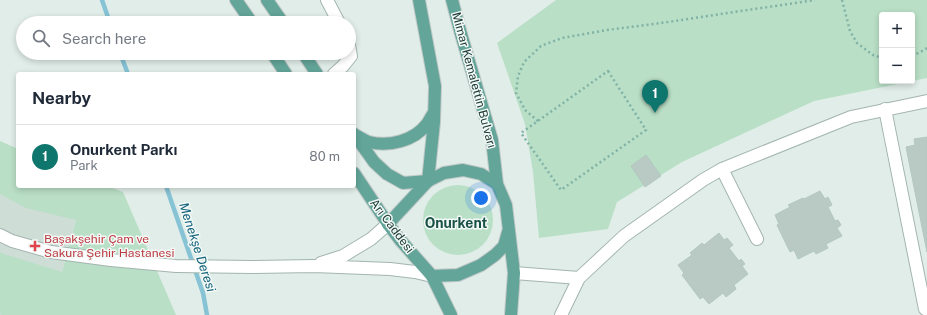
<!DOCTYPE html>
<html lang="en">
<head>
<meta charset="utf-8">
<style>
  :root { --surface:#fff; --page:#f2f2f3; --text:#1f2937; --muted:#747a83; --line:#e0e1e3; --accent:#0f766e }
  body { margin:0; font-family:"Public Sans",sans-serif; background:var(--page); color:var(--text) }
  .controls { position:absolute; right:12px; top:12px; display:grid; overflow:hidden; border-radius:4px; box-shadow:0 2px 6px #0003 }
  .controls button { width:36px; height:36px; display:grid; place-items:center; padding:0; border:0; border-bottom:1px solid var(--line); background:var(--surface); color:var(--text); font:20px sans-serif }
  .you { position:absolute; left:481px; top:198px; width:14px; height:14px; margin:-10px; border:3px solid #fff; border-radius:50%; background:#1a73e8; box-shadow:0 0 0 6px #1a73e833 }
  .badge { display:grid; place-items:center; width:26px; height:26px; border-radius:50%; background:var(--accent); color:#fff; font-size:13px; font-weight:700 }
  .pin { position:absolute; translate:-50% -33px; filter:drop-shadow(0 1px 2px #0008) }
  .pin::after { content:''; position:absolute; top:21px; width:14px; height:12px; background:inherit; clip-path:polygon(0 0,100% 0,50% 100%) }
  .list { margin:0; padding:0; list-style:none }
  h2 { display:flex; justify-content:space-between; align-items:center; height:52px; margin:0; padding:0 16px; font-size:17px }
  h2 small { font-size:13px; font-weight:400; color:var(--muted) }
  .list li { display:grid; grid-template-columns:26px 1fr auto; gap:12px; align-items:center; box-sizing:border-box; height:64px; padding:0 16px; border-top:1px solid var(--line) }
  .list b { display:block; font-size:15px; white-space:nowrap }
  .list p { margin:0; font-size:13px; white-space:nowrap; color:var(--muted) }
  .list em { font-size:13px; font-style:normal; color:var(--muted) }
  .icon { flex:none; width:22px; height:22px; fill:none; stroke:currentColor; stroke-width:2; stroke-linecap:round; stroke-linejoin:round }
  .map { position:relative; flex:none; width:927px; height:315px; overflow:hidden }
  .search { position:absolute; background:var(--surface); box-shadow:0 2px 6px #0003; left:16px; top:16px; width:340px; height:44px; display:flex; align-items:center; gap:10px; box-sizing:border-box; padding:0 14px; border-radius:22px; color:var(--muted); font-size:15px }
  .panel { position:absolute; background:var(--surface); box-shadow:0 2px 6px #0003; left:16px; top:72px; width:340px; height:116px; border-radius:4px }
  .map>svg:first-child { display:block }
  .built { fill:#cfddd7 }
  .green { fill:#b9dfc6; fill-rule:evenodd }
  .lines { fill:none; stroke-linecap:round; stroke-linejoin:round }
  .stream { stroke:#86c3d5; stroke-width:4.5 }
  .building { fill:#b9cac5; stroke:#b3c7c0 }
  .minor-casing { stroke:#a3b5b0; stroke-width:14 }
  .major-casing { stroke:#c1c9c8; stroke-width:14 }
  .path { stroke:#80b2a6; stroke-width:2.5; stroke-dasharray:2 3; stroke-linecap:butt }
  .minor { stroke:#fff; stroke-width:12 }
  .major { stroke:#63a599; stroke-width:12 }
  .health-dot { fill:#e0444e; stroke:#f2f9f6; stroke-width:1.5 }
  .labels { text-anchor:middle; stroke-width:3; stroke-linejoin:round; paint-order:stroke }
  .street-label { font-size:12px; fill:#203e39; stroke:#f2f9f6 }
  .health-label { font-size:12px; fill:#be3a42; stroke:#f2f9f6; text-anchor:start }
  .water-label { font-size:13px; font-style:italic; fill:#17657e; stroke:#f2f9f6 }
  .quarter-label { font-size:14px; font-weight:bold; fill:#1b5248; stroke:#f2f9f6 }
</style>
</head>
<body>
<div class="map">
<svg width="927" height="315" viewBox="0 0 927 315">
  <rect width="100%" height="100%" fill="#e1ede8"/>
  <path class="built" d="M 0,160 L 18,186 L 64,186 L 76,220 L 62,272 L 101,315 L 0,315 Z"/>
  <g class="green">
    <path d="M 556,0 L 927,0 L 927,78 L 814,101 L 682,162 L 617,202 L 608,229 L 539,238 L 533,172 L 525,124 L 497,43 ZM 882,15 L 912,15 L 912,81 L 882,81 Z"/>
    <path d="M 0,141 L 18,149 L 18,186 L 107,186 L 123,192 L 176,315 L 2,315 L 0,314 L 0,252 L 4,254 L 62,272 L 76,220 L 26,208 L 0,194 Z"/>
    <circle cx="458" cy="220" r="35"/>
  </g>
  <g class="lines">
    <g class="stream">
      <path d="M 102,0 L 110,23"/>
      <path d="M 120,53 L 128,74"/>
      <path d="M 166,186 L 203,293 L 207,315"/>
    </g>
  </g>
  <g class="building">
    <path d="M 927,137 L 927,252 L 906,147 L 915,145 L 914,139 Z"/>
    <path d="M 646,155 L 661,176 L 645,187 L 631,166 Z"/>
    <path d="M 820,191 L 825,199 L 828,197 L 832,205 L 828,207 L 835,221 L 838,220 L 841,225 L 837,228 L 842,236 L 826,244 L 828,248 L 816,254 L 814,251 L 798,259 L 794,250 L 790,252 L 777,225 L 779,224 L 775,215 L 790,207 L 788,205 L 803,198 L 804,199 Z"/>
    <path d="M 719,233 L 724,240 L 727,238 L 733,245 L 729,248 L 739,261 L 741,259 L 745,264 L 742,266 L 748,274 L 734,285 L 736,289 L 726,297 L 723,293 L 709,304 L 703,297 L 700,299 L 682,275 L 684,273 L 678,265 L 692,255 L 690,253 L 702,243 L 704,245 Z"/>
  </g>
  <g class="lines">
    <g class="minor-casing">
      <g id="minor">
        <path d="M 327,0 L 339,23"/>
        <path d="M 334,74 L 343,66 L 351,56 L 349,45"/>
        <path d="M 885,109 L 925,309"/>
        <path d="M 722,169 L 757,239"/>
        <path d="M 0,235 L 12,241 L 51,252 L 111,260 L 176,266 L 252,267 L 314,266 L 390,269 L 415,272 L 432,276"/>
        <path d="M 321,263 L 343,256 L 371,239 L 388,224"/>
        <path d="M 514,273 L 579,278"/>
        <path d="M 561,315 L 579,278 L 624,236 L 703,180 L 722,169 L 851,117 L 927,101"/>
      </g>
    </g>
    <g class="major-casing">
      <g id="major">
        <path d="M 236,0 L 252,23"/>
        <path d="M 267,0 L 283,23"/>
        <path d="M 419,0 L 435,86 L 434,122 L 428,181"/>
        <path d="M 452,0 L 461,34 L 492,140 L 497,184"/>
        <path d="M 272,53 L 286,74"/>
        <path d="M 303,53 L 317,74"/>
        <path d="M 354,134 L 374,162 L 387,174 L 403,183 L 428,181"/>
        <path d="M 355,135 C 360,137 365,141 369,142 C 389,147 414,141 427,124 C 429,121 431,117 433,114"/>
        <path d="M 354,173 L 388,224 L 401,241 L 432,276 L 451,315"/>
        <path d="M 388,224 L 428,181 L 444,173 L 463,170 L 481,174 L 497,184 L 506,205 L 514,273 L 511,315"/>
        <path d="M 432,276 L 458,275 L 481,265 L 495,255 L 504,246 L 508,232"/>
      </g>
    </g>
    <g class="path">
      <path d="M 842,0 L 850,31 L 857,43 L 873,55 L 882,58"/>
      <path d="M 912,56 L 924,50 L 927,48"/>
      <path d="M 608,71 L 646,130 L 561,190 L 521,133 Z"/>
      <path d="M 538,121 L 525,110 L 516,93 L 518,76 L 524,62 L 541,46 L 562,38 L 607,30 L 654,24 L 815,0"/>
    </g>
    <use href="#minor" class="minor"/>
    <use href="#major" class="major"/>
  </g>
  <path class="health-dot" d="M33 240h4v4h4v4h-4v4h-4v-4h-4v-4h4z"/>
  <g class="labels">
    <g class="street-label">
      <text transform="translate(474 80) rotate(75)" y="4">Mimar Kemalettin Bulvarı</text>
      <text transform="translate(392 226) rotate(53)" y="4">Arı Caddesi</text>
    </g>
    <g class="health-label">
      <text x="44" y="243">Başakşehir Çam ve<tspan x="44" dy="14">Sakura Şehir Hastanesi</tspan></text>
    </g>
    <g class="water-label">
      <text transform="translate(198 247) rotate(72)" y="5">Menekşe Deresi</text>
    </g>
    <g class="quarter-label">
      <text x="456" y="228">Onurkent</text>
    </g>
  </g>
</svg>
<div class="controls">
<button>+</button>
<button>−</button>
</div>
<div class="you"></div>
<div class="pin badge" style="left:655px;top:113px">1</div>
<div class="search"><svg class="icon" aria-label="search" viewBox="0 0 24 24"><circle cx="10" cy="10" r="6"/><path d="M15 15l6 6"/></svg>Search here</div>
<section class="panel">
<h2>Nearby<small></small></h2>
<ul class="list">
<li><span class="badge">1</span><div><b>Onurkent Parkı</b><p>Park</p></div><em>80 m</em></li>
</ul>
</section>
</div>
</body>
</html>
